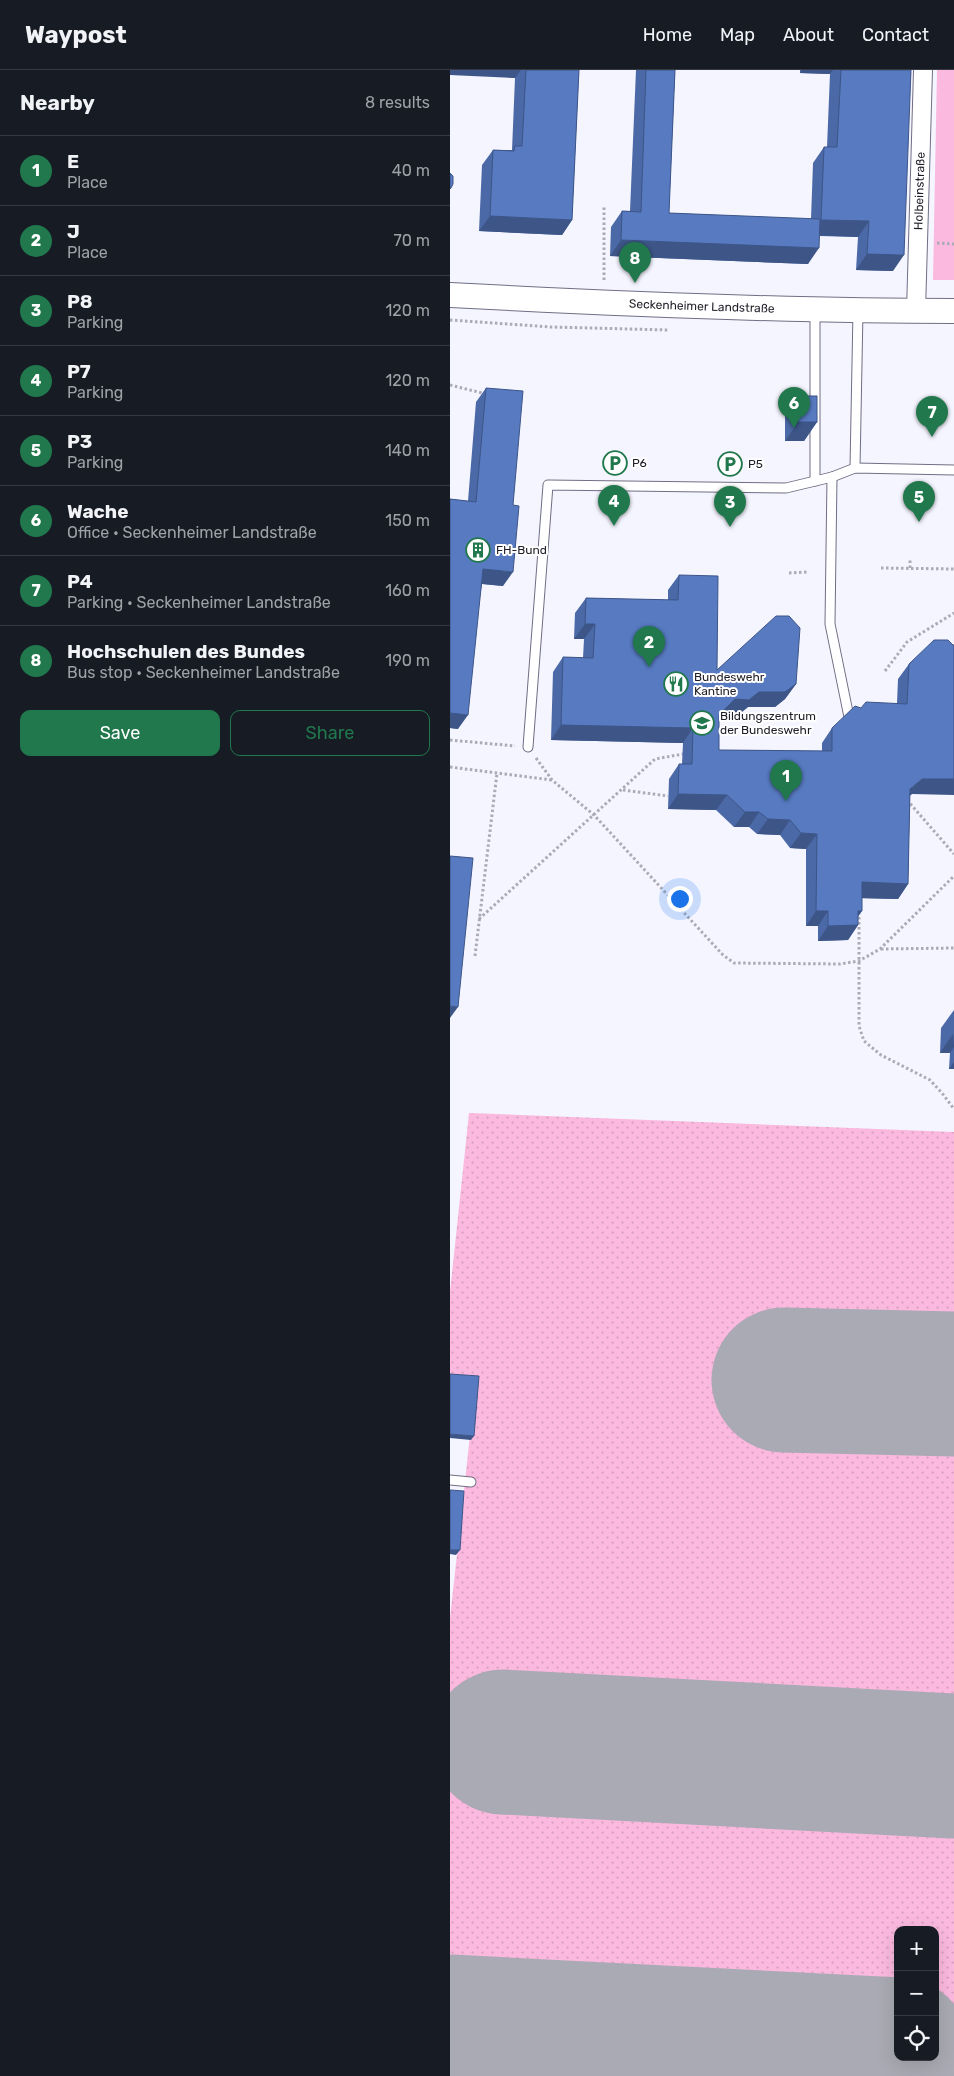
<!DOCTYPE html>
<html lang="en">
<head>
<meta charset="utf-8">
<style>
  :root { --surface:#171b24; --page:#242831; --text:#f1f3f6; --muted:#9ea1a6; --line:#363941; --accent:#20784c }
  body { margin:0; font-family:Rubik,sans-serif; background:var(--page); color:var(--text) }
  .controls { position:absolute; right:15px; bottom:15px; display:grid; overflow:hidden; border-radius:10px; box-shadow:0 5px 20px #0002 }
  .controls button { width:45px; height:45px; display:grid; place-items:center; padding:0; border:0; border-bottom:1px solid var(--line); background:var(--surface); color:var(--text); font:25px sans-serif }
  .you { position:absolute; left:229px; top:828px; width:18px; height:18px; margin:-12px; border:4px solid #fff; border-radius:50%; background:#1a73e8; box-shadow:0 0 0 8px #1a73e833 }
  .badge { display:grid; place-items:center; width:32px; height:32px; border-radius:50%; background:var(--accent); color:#fff; font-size:16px; font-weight:700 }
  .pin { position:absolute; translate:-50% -41px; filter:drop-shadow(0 1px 2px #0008) }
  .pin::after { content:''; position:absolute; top:26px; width:18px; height:15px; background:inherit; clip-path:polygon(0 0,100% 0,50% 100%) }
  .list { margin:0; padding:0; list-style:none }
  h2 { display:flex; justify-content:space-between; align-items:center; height:65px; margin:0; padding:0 20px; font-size:21px }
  h2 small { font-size:16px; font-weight:400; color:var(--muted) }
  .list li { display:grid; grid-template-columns:32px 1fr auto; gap:15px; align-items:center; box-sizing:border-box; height:70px; padding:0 20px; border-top:1px solid var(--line) }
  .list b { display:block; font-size:19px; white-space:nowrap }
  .list p { margin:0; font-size:16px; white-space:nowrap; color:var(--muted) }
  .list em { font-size:16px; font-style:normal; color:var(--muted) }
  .actions { display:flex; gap:10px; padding:15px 20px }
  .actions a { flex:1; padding:11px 0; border:1px solid var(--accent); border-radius:10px; text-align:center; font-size:18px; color:var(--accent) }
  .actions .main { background:var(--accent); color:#fff }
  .icon { flex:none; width:28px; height:28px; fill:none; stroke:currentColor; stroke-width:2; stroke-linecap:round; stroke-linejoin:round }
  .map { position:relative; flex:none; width:504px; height:2006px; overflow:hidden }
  header { display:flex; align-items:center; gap:30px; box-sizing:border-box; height:70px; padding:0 25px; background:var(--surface); border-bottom:1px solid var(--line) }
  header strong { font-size:24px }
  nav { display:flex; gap:28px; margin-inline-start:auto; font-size:18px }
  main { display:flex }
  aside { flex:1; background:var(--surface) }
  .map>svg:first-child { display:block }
  .grass { fill:url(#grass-dots) }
  .park { fill:#fbb9df }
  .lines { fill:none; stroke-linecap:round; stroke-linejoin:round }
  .taxiway { stroke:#aaaab4; stroke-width:59 }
  .runway { stroke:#aaaab4; stroke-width:145 }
  .service-casing { stroke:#706e84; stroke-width:11 }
  .minor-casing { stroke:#706e84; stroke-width:20 }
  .secondary-casing { stroke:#706e84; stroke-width:26 }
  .path { stroke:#acabb5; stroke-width:3; stroke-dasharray:2.5 2.5; stroke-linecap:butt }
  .service { stroke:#fff; stroke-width:9 }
  .minor { stroke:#fff; stroke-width:18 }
  .secondary { stroke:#fff; stroke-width:24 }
  .wall { fill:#4b69a6 }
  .shaded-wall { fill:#3d5587 }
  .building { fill:#577ac1; stroke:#3d5587 }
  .labels { text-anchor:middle; stroke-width:4; stroke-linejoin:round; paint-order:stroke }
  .street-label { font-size:12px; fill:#1f1e27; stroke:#fff }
  .poi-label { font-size:12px; fill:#1f1e27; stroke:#fff; text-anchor:start }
</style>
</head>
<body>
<header>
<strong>Waypost</strong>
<nav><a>Home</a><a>Map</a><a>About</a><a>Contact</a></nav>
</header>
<main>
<aside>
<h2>Nearby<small>8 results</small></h2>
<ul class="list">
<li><span class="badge">1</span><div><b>E</b><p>Place</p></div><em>40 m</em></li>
<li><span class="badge">2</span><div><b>J</b><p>Place</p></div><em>70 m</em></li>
<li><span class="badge">3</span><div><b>P8</b><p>Parking</p></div><em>120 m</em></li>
<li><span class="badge">4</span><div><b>P7</b><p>Parking</p></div><em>120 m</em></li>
<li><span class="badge">5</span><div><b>P3</b><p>Parking</p></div><em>140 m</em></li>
<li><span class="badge">6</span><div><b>Wache</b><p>Office · Seckenheimer Landstraße</p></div><em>150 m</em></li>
<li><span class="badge">7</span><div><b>P4</b><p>Parking · Seckenheimer Landstraße</p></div><em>160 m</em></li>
<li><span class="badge">8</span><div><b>Hochschulen des Bundes</b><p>Bus stop · Seckenheimer Landstraße</p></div><em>190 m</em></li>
</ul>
<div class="actions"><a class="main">Save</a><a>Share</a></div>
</aside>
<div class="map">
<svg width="504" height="2006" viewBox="0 0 504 2006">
  <defs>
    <pattern id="grass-dots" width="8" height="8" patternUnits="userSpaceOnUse" patternTransform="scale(1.25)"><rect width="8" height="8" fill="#fbb9df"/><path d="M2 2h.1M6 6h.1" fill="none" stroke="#d79fbf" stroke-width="1.8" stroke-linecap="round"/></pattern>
  </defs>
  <rect width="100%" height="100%" fill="#f5f5ff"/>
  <g class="grass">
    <path d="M 19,1043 L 504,1062 L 504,1943 L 485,1942 L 485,1860 L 448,1860 L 448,1940 L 0,1917 L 0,1548 L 26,1311 L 0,1306 L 0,1222 Z"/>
    <path d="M 11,1999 L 150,2006 L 0,2006 L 0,2001 Z"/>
  </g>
  <path class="park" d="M 487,0 L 504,0 L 504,210 L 483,210 Z"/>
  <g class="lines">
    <path class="taxiway" d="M 0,1961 L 45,1959"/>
    <g class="runway">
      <path d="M 334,1310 L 504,1314"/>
      <path d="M 53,1672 L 504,1696"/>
      <path d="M 0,1957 L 448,1980"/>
    </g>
    <g class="service-casing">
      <g id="service">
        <path d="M 365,240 L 365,411"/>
        <path d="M 405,398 L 408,241"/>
        <path d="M 382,407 L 380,554 L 399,647"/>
        <path d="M 78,677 L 98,415 L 336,418 L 382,407 L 405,398 L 504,400"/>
        <path d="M 0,1410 L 21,1412"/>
      </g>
    </g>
    <g class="minor-casing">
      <g id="minor">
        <path id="s1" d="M 466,241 L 473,0"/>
      </g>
    </g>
    <g class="secondary-casing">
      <g id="secondary">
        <path id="s2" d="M 0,225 C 168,234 336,241 504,241"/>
      </g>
    </g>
    <g class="path">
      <path d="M 487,173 L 504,174"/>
      <path d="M 154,210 L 154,136"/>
      <path d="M 0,250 L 101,257 L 219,260"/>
      <path d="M 0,315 L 36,324"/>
      <path d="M 431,498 L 504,499"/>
      <path d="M 460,498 L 460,490"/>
      <path d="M 339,503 L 358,502"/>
      <path d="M 435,601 L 457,572 L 504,543"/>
      <path d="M 0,670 L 65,676"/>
      <path d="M 86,688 L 102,710 L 144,745 L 273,885 L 284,893 L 390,894 L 409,891 L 430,879 L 504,806"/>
      <path d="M 0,697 L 102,710"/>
      <path d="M 173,720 L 218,726"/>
      <path d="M 457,730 L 504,784"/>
      <path d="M 409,842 L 409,956 L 414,971 L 431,985 L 480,1010 L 492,1023 L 504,1039"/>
      <path d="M 29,849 L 205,689 L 233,684"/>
      <path d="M 431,879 L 504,878"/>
      <path d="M 25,886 L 47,703"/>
    </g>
    <use href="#service" class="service"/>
    <use href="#minor" class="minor"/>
    <use href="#secondary" class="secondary"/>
  </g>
  <g class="wall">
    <path d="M 0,0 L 129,0 L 122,150 L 112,165 L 29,161 L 32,95 L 43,80 L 62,80 L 65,8 Z"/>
    <path d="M 186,0 L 225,0 L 219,143 L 361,149 L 363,93 L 374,77 L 377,77 L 380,4 L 350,3 L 350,0 L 461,0 L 443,201 L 406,200 L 408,167 L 369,166 L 358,194 L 160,186 L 161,157 L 172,141 L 180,141 Z"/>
    <path d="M 36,318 L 53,516 L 32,514 L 8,659 L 0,658 L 0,429 L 18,431 L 26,332 Z"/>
    <path d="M 348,326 L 367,352 L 354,371 L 335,371 L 335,345 Z"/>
    <path d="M 229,505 L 267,600 L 346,614 L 335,629 L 325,637 L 298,637 L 288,645 L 274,644 L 269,650 L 269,680 L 372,681 L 372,673 L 382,658 L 411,638 L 447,633 L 448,609 L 459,594 L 462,724 L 460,725 L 458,814 L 448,829 L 412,828 L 408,847 L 408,855 L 398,870 L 368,871 L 368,856 L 356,856 L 356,779 L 340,778 L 330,765 L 307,764 L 299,757 L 284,757 L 266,740 L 218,739 L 219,709 L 229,694 L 232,694 L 233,673 L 101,670 L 103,602 L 113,587 L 133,588 L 134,569 L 124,569 L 125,543 L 136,528 L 218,530 L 218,520 Z"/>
    <path d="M 504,940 L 504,999 L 499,999 L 500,983 L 490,983 L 491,958 Z"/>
  </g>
  <g class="shaded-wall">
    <path d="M 0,0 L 71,0 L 65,8 L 0,5 Z"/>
    <path d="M 352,0 L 383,0 L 380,4 L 350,3 Z"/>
    <path d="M 40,146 L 122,150 L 112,165 L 29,161 Z"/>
    <path d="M 371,150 L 419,151 L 408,167 L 360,165 Z"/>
    <path d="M 171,170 L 369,178 L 358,194 L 160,186 Z"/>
    <path d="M 417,184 L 454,185 L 443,201 L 406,200 Z"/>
    <path d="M 348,352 L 367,352 L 354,371 L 335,371 Z"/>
    <path d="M 33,499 L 63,502 L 53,516 L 23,513 Z"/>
    <path d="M 135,554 L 145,554 L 134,569 L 124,569 Z"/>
    <path d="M 346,614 L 335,629 L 325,637 L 298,637 L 288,645 L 274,644 L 259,660 L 269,645 L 285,629 L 309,622 Z"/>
    <path d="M 0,643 L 18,645 L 8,659 L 0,658 Z"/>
    <path d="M 111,655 L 243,658 L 233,673 L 101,670 Z"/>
    <path d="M 472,709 L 504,709 L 504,725 L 462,724 L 450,734 L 460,719 Z"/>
    <path d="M 228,724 L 277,725 L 266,740 L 218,739 Z"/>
    <path d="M 295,742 L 309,742 L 299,757 L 284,757 Z"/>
    <path d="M 318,749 L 340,750 L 330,765 L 307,764 Z"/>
    <path d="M 351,763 L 367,764 L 356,779 L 340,778 Z"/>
    <path d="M 412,812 L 458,814 L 448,829 L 402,828 Z"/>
    <path d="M 366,841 L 378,841 L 368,856 L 356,856 Z"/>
    <path d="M 408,841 L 412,841 L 402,855 L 408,855 L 398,870 L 368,871 L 378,856 Z"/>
    <path d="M 0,936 L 8,937 L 0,948 Z"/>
    <path d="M 503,964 L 504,977 L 500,983 L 490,983 Z"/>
    <path d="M 504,992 L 504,999 L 499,999 Z"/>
    <path d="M 0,1364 L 24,1366 L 21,1370 L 0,1368 Z"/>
    <path d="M 0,1480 L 10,1480 L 6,1485 L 0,1484 Z"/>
  </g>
  <g class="building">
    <path d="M 76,0 L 129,0 L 122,150 L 40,146 L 43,80 L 64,81 L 65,76 L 72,76 Z"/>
    <path d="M 196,0 L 225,0 L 219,143 L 370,149 L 369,178 L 171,170 L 172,141 L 191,142 Z"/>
    <path d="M 391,0 L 461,0 L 454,185 L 417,184 L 419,151 L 371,150 L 374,77 L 387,77 Z"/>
    <path d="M 0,103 L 3,106 L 3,114 L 1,118 L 0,119 Z"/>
    <path d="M 36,318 L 73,321 L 63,435 L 69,436 L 63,502 L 33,499 L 18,645 L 0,643 L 0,429 L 26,432 Z"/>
    <rect x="348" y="326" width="19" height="26"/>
    <path d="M 229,505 L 268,506 L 267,600 L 326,546 L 339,546 L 350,558 L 346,614 L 335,622 L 309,622 L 299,630 L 285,629 L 269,645 L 269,680 L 382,681 L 382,658 L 405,636 L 411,638 L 416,632 L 457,634 L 459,594 L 484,570 L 498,570 L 503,575 L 504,575 L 504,709 L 472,709 L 460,719 L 458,814 L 412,812 L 412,841 L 408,841 L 408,855 L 378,856 L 378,841 L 366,841 L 367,764 L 351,763 L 340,750 L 318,749 L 309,742 L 295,742 L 277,725 L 228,724 L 229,694 L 242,694 L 243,658 L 111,655 L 113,587 L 143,588 L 145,554 L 135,554 L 136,528 L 228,530 Z"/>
    <path d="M 0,786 L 23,788 L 8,937 L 0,936 Z"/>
    <path d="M 0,1304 L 29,1306 L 24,1366 L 0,1364 Z"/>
    <path d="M 0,1420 L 14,1421 L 10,1480 L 0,1480 Z"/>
  </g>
  <defs>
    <g id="parking-ring" transform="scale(1.25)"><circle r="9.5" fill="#fff" stroke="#20784c" stroke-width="1.5"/><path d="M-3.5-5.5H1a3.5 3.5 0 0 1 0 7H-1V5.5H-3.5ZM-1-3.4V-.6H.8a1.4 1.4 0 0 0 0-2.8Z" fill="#20784c"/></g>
    <g id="building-ring" transform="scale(1.25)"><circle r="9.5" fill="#fff" stroke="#20784c" stroke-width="1.5"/><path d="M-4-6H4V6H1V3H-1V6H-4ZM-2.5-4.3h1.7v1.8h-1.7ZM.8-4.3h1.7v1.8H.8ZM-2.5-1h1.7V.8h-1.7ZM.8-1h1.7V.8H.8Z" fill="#20784c"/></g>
    <g id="restaurant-ring" transform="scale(1.25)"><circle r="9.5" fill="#fff" stroke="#20784c" stroke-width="1.5"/><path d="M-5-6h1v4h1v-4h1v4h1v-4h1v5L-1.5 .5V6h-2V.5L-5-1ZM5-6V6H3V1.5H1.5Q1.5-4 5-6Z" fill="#20784c"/></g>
    <g id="university-ring" transform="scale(1.25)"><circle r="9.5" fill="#fff" stroke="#20784c" stroke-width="1.5"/><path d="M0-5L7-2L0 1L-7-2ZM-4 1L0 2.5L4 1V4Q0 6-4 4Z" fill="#20784c"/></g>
  </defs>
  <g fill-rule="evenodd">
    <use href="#parking-ring" x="165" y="393"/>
    <use href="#parking-ring" x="280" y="394"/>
    <use href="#building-ring" x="28" y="480"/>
    <use href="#restaurant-ring" x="226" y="614"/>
    <use href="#university-ring" x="252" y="653"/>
  </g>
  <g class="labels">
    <g class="street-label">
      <text dy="4" stroke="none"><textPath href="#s1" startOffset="120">Holbeinstraße</textPath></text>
      <text dy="4" stroke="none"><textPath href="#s2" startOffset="252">Seckenheimer Landstraße</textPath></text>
    </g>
    <g class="poi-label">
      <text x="182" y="397">P6</text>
      <text x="298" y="398">P5</text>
      <text x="46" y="484">FH-Bund</text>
      <text x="244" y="611">Bundeswehr<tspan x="244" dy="14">Kantine</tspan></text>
      <text x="270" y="650">Bildungszentrum<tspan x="270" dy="14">der Bundeswehr</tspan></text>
    </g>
  </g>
</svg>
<div class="controls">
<button>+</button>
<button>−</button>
<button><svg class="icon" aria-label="locate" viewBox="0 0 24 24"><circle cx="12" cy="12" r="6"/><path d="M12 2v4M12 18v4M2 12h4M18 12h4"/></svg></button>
</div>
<div class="you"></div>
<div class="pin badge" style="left:336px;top:731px">1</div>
<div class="pin badge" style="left:199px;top:597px">2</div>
<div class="pin badge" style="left:280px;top:457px">3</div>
<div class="pin badge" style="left:164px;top:456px">4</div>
<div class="pin badge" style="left:469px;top:452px">5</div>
<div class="pin badge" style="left:344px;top:358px">6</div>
<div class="pin badge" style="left:482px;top:367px">7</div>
<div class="pin badge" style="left:185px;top:213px">8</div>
</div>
</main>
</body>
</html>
